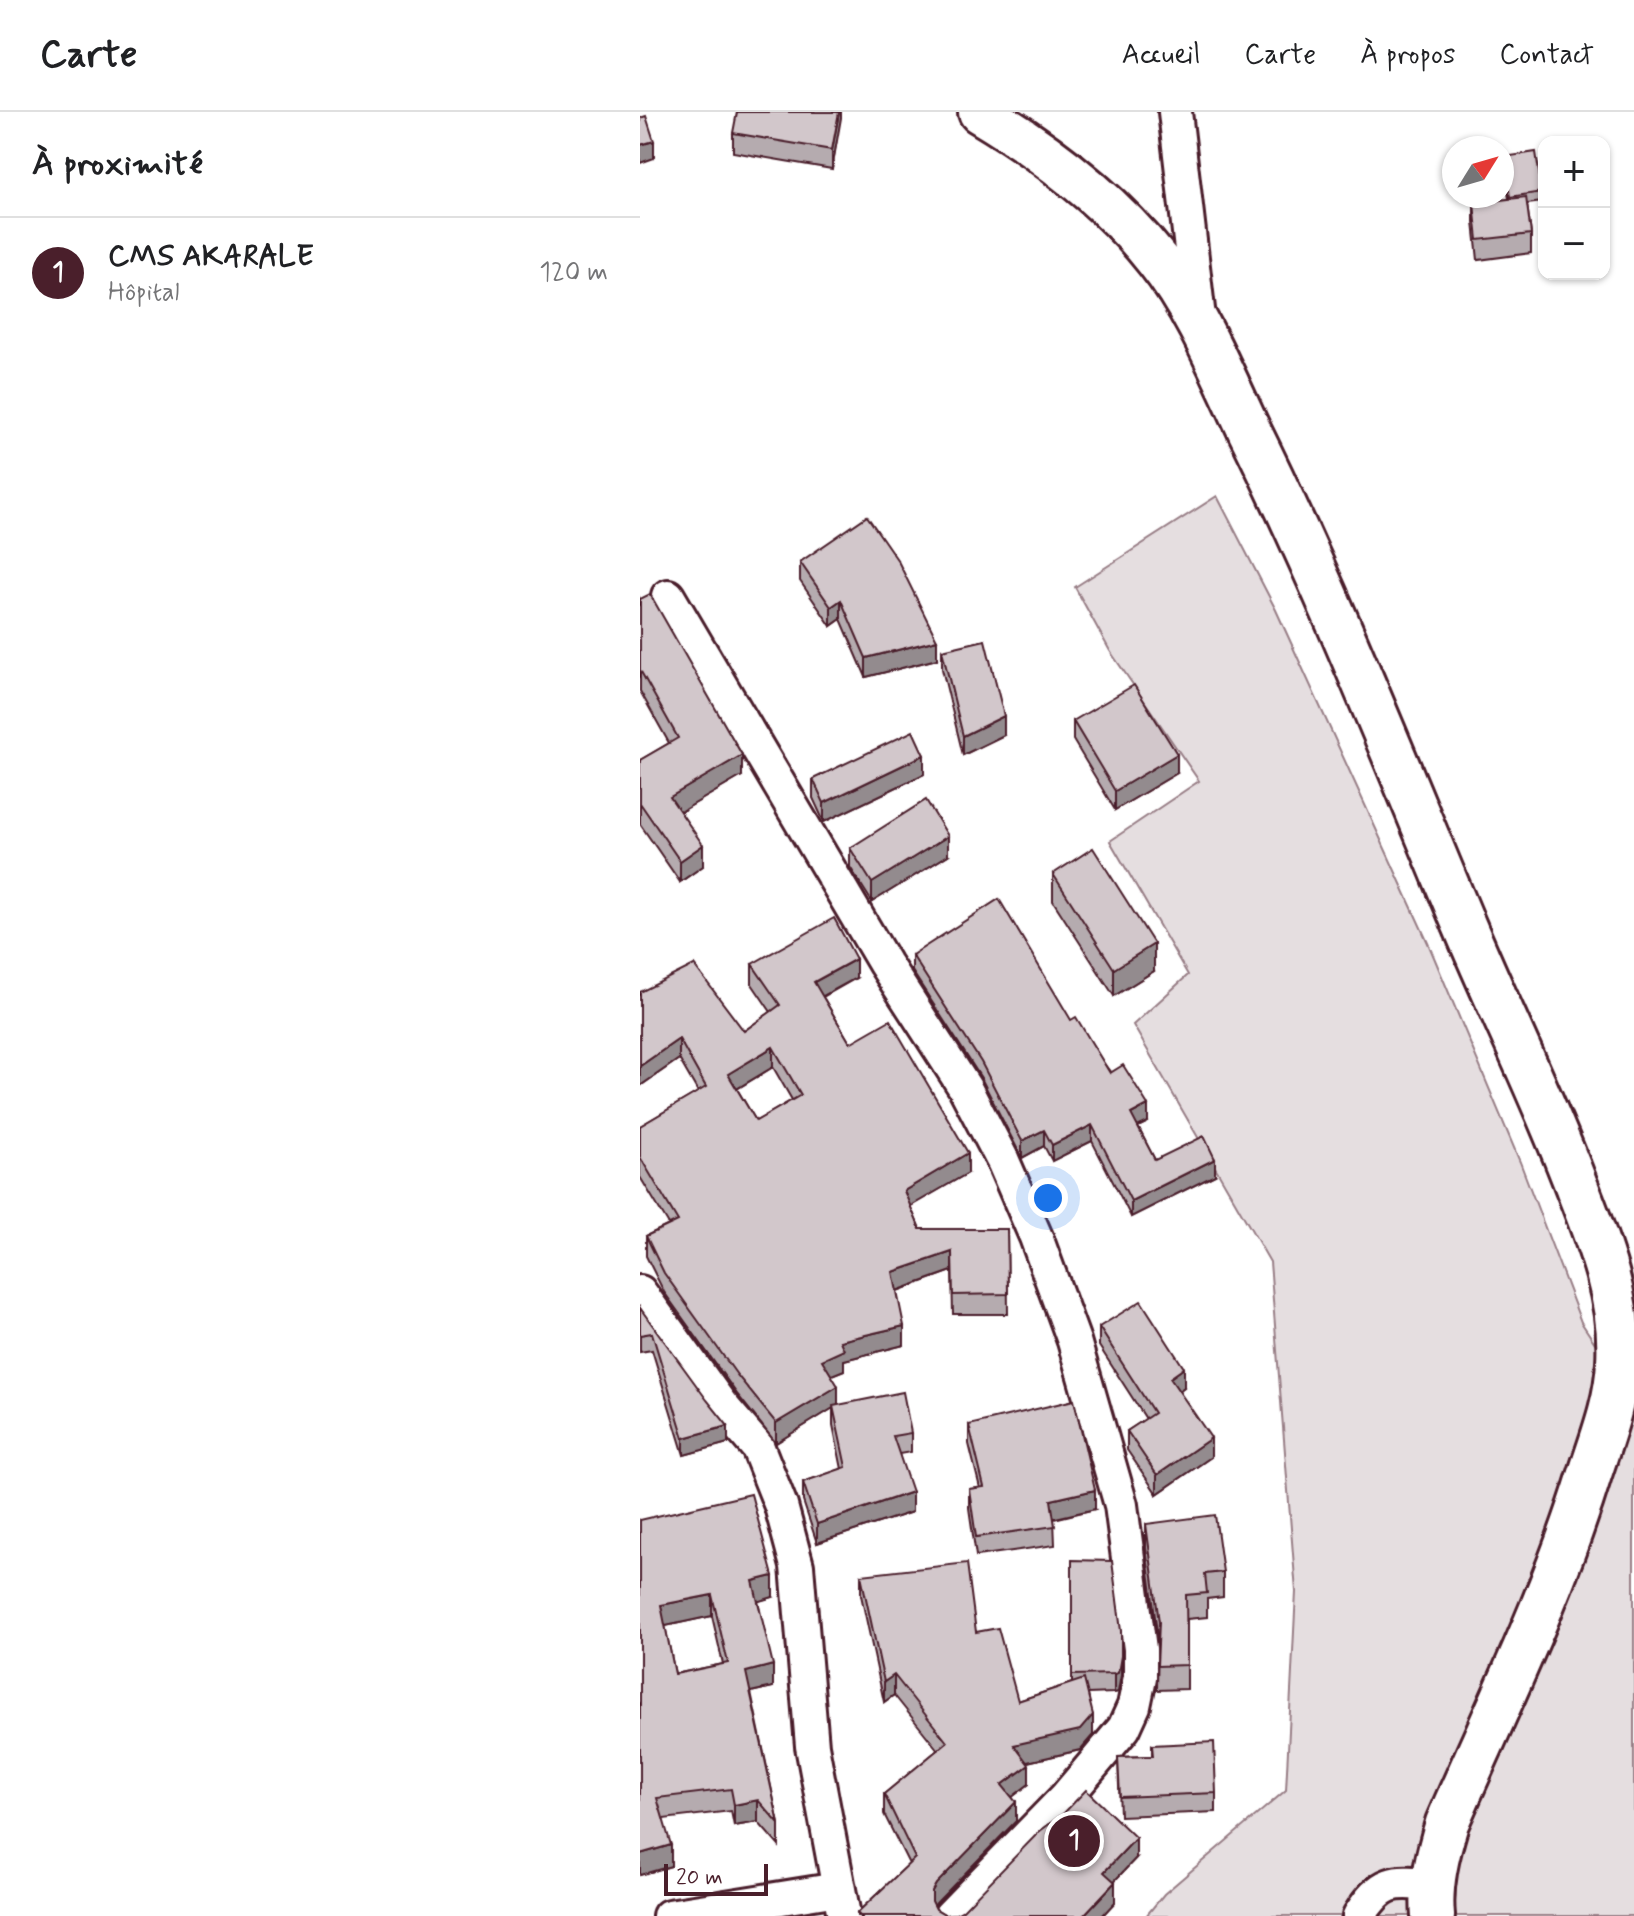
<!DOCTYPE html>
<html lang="fr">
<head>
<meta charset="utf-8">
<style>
  :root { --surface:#fff; --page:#f6f6f6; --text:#202124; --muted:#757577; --line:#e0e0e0; --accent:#4a1f2b }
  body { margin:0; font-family:Mynerve,sans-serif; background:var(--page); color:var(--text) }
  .controls { position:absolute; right:24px; top:24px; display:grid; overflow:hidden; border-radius:16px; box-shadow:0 2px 6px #0004 }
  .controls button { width:72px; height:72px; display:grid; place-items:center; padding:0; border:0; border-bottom:2px solid var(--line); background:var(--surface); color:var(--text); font:40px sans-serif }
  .compass { position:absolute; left:802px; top:24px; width:72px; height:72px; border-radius:50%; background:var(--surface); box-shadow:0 2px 6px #0004; rotate:53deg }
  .scale { position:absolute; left:24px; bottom:20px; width:104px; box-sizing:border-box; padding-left:8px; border:4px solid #4a1f2b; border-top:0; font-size:22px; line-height:28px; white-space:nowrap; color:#4a1f2b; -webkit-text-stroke:6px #fff; paint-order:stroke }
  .you { position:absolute; left:408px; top:1086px; width:28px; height:28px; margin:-20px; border:6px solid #fff; border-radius:50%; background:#1a73e8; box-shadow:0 0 0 12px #1a73e833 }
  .badge { display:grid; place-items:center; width:52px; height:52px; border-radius:50%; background:var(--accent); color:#fff; font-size:26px; font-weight:700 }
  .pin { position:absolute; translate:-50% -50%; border:4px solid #fff; box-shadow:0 2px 8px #0006 }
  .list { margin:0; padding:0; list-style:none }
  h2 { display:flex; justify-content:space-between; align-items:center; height:104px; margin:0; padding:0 32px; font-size:34px }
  h2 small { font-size:26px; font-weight:400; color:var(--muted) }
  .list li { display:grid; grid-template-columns:52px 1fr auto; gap:24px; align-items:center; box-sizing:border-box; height:112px; padding:0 32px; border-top:2px solid var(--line) }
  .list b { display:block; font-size:30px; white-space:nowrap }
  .list p { margin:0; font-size:26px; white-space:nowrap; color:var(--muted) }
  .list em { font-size:26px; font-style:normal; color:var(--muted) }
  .map { position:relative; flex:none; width:994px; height:1804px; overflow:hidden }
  header { display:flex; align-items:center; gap:48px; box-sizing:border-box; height:112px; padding:0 40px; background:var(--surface); border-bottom:2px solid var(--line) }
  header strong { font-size:38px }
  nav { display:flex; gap:44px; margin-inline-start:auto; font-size:28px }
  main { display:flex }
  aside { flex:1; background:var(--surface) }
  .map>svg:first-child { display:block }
  .green { fill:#e5dee0; stroke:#987e86; stroke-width:2 }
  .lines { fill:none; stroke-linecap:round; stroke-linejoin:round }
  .minor-casing { stroke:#4a1f2b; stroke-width:38 }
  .major-casing { stroke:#4a1f2b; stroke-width:48 }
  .minor { stroke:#fff; stroke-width:32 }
  .major { stroke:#fff; stroke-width:42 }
  .wall { fill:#b5abaf; stroke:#4a1f2b; stroke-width:2; fill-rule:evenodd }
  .shaded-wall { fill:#938b8e; stroke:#4a1f2b; stroke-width:2 }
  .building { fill:#d2c7cb; stroke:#4a1f2b; stroke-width:2; fill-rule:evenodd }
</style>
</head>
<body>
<header>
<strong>Carte</strong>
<nav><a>Accueil</a><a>Carte</a><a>À propos</a><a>Contact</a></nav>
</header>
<main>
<aside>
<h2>À proximité<small></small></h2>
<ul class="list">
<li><span class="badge">1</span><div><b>CMS AKARALE</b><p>Hôpital</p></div><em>120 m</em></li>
</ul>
</aside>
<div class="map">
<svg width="994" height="1804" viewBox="0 0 994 1804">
  <rect width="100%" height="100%" fill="#fff"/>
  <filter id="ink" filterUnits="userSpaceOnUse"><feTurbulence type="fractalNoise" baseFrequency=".0125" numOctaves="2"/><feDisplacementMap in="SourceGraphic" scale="16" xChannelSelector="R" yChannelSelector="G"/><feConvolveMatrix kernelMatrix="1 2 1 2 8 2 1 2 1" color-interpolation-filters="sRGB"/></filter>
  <g filter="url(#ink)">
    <path class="green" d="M 577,384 L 636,498 L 788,831 L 880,1050 L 941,1210 L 994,1290 L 994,1804 L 506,1804 L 524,1782 L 646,1678 L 656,1480 L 630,1150 L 493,913 L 548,863 L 470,729 L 559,669 L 470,539 L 435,475 Z"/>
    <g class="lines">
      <g class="minor-casing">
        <g id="minor">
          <path d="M 535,0 L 559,206"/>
          <path d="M 28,484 L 245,852 L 325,976 L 363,1049 L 396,1125 L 434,1229 L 481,1393 L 500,1537 L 500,1565 L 494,1594 L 484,1616 L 425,1686 L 310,1804"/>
          <path d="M 0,1180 L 82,1294 L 118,1336 L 141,1394 L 157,1454 L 172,1634 L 204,1804"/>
          <path d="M 29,1804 L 198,1777"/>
          <path d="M 719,1804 C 741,1769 754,1767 793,1774"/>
        </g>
      </g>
      <g class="major-casing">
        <path id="major" d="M 340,0 C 405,39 470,88 517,148 C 555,195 583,263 609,318 C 689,480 755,648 825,815 C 861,901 903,985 936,1073 C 958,1129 982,1189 978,1250 C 976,1290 962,1325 950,1362 C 913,1483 857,1596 807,1711 C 798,1741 790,1772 793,1804"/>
      </g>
      <use href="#minor" class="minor"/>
      <use href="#major" class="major"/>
    </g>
    <g class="wall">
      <path d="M 201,0 L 192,57 L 93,40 L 93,21 Z"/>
      <path d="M 864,45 L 902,80 L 902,90 L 887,92 L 891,122 L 891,141 L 838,148 L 834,110 L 834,91 L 869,87 L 864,54 Z"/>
      <path d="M 160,450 L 297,547 L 226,565 L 201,507 L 191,514 L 160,469 Z"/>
      <path d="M 0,487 L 102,664 L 40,700 L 63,754 L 40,770 L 0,712 L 0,648 L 29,631 L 0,579 Z"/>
      <path d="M 302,538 L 364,623 L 323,643 L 302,557 Z"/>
      <path d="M 433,609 L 537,661 L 475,698 L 433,628 Z"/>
      <path d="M 284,662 L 184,710 L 173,686 L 173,667 Z"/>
      <path d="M 210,736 L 308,743 L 232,790 L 210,755 Z"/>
      <path d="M 413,762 L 514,859 L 474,884 L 413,789 Z"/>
      <path d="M 272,843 L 431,908 L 508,1010 L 498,1015 L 515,1048 L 575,1063 L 491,1105 L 452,1029 L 412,1049 L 404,1034 L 382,1046 L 341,966 L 272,859 Z"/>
      <path d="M 112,852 L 216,866 L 183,885 L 210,931 L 328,1061 L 270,1094 L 280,1117 L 367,1117 L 368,1202 L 313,1202 L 312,1159 L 257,1179 L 264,1233 L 204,1248 L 204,1258 L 191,1263 L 198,1293 L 271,1321 L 271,1340 L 259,1342 L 272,1400 L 177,1431 L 163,1389 L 163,1370 L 202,1357 L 193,1313 L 193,1296 L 136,1331 L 97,1282 L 24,1180 L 6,1144 L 6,1124 L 29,1113 L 0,1065 L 0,1014 L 58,980 L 39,947 L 0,974 L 0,880 L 104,919 L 131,900 L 112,872 ZM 133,955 L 152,988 L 116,1009 L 97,977 Z"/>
      <path d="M 0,1196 L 88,1331 L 44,1343 L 12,1238 L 0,1240 Z"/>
      <path d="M 459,1215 L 544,1275 L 539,1279 L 571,1345 L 517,1382 L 487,1338 L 487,1319 L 506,1307 L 459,1234 Z"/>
      <path d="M 329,1313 L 455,1397 L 414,1407 L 415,1433 L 336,1444 L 329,1396 L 329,1377 L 340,1376 L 329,1332 Z"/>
      <path d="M 0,1408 L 133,1485 L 118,1489 L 133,1575 L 111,1580 L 139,1712 L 139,1734 L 118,1710 L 94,1714 L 91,1699 L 23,1707 L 31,1754 L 0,1763 ZM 72,1504 L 83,1552 L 35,1562 L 25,1514 Z"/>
      <path d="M 506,1412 L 583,1460 L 583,1485 L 567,1487 L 567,1505 L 547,1507 L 547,1577 L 517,1578 L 518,1528 L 506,1436 Z"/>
      <path d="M 432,1448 L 481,1563 L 478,1580 L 474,1581 L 448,1582 L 453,1623 L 440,1638 L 387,1650 L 389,1672 L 372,1685 L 376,1709 L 294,1794 L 296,1797 L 306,1803 L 316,1802 L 496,1746 L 474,1769 L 475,1790 L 462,1804 L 217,1804 L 217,1801 L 269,1752 L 244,1702 L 244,1682 L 298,1638 L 254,1583 L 244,1590 L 221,1483 L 221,1463 L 336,1520 L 378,1589 L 432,1571 Z"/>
      <path d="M 512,1633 L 576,1681 L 576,1700 L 480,1704 L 478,1645 L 512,1644 Z"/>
    </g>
    <g class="shaded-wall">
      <path d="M 199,0 L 201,0 L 201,6 L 192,57 L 192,38 Z"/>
      <path d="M 14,29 L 14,46 L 0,51 L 0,33 Z"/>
      <path d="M 201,488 L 201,507 L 191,514 L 191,495 Z"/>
      <path d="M 297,528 L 297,547 L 226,565 L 226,546 Z"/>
      <path d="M 364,604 L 364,623 L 323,643 L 323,624 Z"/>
      <path d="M 537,642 L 537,661 L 475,698 L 475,679 Z"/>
      <path d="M 102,643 L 102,664 L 30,706 L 30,685 Z"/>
      <path d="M 284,643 L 284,662 L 184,710 L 184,691 Z"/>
      <path d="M 308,724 L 308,743 L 232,790 L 232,771 Z"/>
      <path d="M 63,733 L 63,754 L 40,770 L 40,749 Z"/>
      <path d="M 514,832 L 514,859 L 474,884 L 474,857 Z"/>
      <path d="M 216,847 L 216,866 L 174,889 L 174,870 Z"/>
      <path d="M 39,927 L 39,947 L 0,974 L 0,954 Z"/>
      <path d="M 133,935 L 133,955 L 88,982 L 88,962 Z"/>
      <path d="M 508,993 L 508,1010 L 491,1018 L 491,1002 Z"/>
      <path d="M 452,1013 L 452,1029 L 412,1049 L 412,1033 Z"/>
      <path d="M 404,1018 L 404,1034 L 382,1046 L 382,1029 Z"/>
      <path d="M 328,1041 L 328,1061 L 264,1098 L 264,1079 Z"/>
      <path d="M 575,1047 L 575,1063 L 491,1105 L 491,1089 Z"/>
      <path d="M 312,1140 L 312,1159 L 253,1180 L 253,1160 Z"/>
      <path d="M 264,1214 L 264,1233 L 204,1248 L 204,1258 L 182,1267 L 182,1248 L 200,1229 Z"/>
      <path d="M 544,1256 L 544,1275 L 530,1285 L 530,1266 Z"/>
      <path d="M 198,1274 L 198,1293 L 136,1331 L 136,1311 Z"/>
      <path d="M 88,1314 L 88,1331 L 44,1343 L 44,1326 Z"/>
      <path d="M 571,1326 L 571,1345 L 517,1382 L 517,1363 Z"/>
      <path d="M 455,1378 L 455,1397 L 411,1407 L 411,1388 Z"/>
      <path d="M 272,1380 L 272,1400 L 177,1431 L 177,1412 Z"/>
      <path d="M 133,1464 L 133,1485 L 113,1491 L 113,1469 Z"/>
      <path d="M 72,1483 L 72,1504 L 21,1515 L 21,1493 Z"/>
      <path d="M 481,1544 L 481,1563 L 478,1580 L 474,1581 L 474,1562 Z"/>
      <path d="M 133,1553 L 133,1575 L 106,1581 L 106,1560 Z"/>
      <path d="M 254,1563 L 254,1583 L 244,1590 L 244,1570 Z"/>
      <path d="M 453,1603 L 453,1623 L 440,1638 L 374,1653 L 374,1633 Z"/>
      <path d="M 389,1653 L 389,1672 L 362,1693 L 362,1673 Z"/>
      <path d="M 118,1688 L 118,1710 L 94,1714 L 94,1693 Z"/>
      <path d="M 376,1690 L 376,1709 L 296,1791 L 292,1799 L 292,1779 L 296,1772 Z"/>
      <path d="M 496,1726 L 496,1746 L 464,1780 L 464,1760 Z"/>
      <path d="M 31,1733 L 31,1754 L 0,1763 L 0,1742 Z"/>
      <path d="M 475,1770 L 475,1790 L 462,1804 L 443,1804 Z"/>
    </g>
    <g class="building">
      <path d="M 97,0 L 199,0 L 192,38 L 93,21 Z"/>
      <path d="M 6,4 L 14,29 L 0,33 L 0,6 Z"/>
      <path d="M 896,40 L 902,80 L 870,85 L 864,45 Z"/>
      <path d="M 886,85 L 891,122 L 838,128 L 834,91 Z"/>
      <path d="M 227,404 L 258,449 L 297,528 L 226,546 L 201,488 L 191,495 L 160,450 Z"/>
      <path d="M 10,482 L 102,643 L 30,685 L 63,733 L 40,749 L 0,691 L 0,648 L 38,626 L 0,558 L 0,487 Z"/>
      <path d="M 345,528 L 364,604 L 323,624 L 302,538 Z"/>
      <path d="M 494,573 L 537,642 L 475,679 L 433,609 Z"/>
      <path d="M 273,619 L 284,643 L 184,691 L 173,667 Z"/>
      <path d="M 286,688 L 308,724 L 232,771 L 210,736 Z"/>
      <path d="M 453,736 L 514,832 L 474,857 L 413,762 Z"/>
      <path d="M 359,787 L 431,908 L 436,905 L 470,961 L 483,953 L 508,993 L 491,1002 L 515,1048 L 564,1024 L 575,1047 L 491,1089 L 452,1013 L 412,1033 L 404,1018 L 382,1029 L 341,950 L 272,843 Z"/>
      <path d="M 194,806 L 216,847 L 174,870 L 210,931 L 250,908 L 328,1041 L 264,1079 L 280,1117 L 367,1117 L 368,1182 L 313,1183 L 312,1140 L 253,1160 L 264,1214 L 200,1229 L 204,1238 L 182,1248 L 198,1274 L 136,1311 L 97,1263 L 24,1161 L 6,1124 L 38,1109 L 0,1045 L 0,1014 L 66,975 L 39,927 L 0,954 L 0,880 L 54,853 L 104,919 L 140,893 L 112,852 ZM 133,935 L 161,983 L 116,1009 L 88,962 Z"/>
      <path d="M 501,1189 L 544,1256 L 530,1266 L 571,1326 L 517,1363 L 487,1319 L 514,1301 L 459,1215 Z"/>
      <path d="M 0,1196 L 67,1288 L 88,1314 L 44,1326 L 12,1221 L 0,1223 Z"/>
      <path d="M 263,1280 L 271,1321 L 253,1324 L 272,1380 L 177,1412 L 163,1370 L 206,1355 L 193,1294 Z"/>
      <path d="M 434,1288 L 455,1378 L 411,1388 L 415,1414 L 336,1425 L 329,1377 L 344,1375 L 329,1313 Z"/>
      <path d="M 111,1382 L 133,1464 L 113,1469 L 133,1553 L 106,1560 L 139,1712 L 118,1688 L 94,1693 L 91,1677 L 17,1686 L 31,1733 L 0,1742 L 0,1408 ZM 72,1483 L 88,1551 L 35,1562 L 21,1493 Z"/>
      <path d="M 575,1403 L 583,1460 L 565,1462 L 567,1481 L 546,1483 L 547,1553 L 517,1554 L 519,1510 L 506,1412 Z"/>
      <path d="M 432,1448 L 472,1449 L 481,1519 L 481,1544 L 478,1561 L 474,1562 L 432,1563 Z"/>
      <path d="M 327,1451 L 336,1520 L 358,1516 L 378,1589 L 444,1567 L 453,1603 L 440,1618 L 374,1633 L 389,1653 L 362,1673 L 376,1690 L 296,1772 L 292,1779 L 292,1789 L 296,1797 L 306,1803 L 316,1802 L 323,1798 L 400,1719 L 424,1701 L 446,1678 L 496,1726 L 464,1760 L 475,1770 L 443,1804 L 220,1804 L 217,1801 L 275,1746 L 244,1682 L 307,1630 L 254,1563 L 244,1570 L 221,1463 Z"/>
      <path d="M 574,1630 L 576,1681 L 480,1685 L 478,1645 L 513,1644 L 512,1633 Z"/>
      <path d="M 70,1802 L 70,1804 L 50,1804 Z"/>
    </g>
  </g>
</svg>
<div class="controls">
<button>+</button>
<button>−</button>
</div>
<svg class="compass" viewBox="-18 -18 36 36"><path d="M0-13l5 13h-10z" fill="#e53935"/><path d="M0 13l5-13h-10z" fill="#757577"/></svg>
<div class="scale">20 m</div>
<div class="you"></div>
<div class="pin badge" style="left:434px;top:1729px">1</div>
</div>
</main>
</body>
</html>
